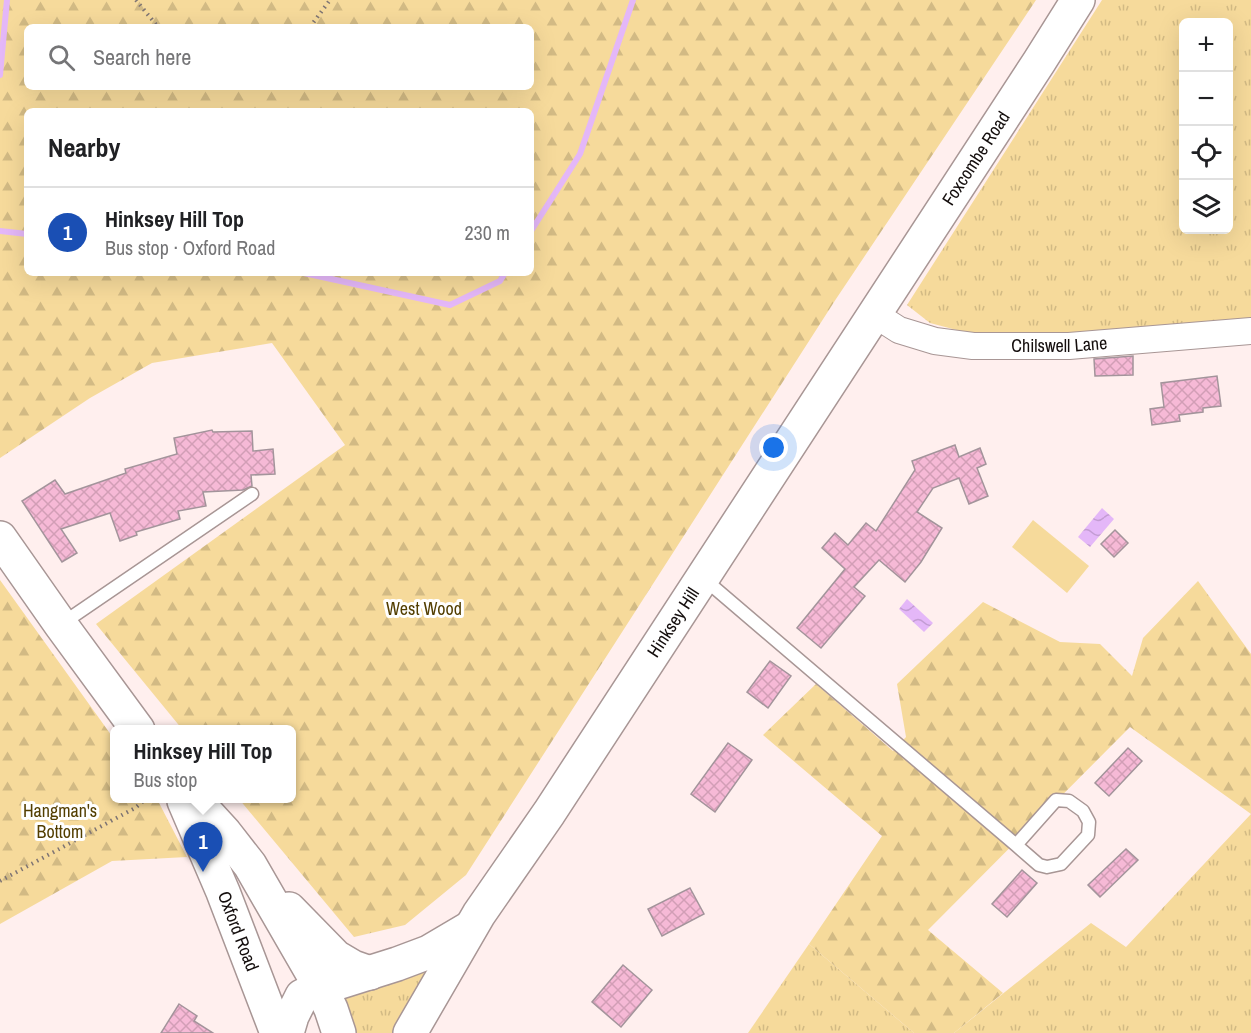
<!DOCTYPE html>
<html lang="en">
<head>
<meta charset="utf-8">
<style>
  :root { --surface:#fff; --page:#f2f2f2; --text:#202124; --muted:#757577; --line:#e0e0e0; --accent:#3f8192 }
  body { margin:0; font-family:"Archivo Narrow",sans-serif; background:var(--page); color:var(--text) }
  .controls { position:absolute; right:18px; top:18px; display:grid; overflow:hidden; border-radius:9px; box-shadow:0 6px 24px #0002 }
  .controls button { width:54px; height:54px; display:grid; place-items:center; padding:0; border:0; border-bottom:2px solid var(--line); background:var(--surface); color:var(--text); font:30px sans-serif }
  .you { position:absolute; left:774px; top:448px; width:21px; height:21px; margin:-15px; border:4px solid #fff; border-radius:50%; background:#1a73e8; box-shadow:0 0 0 9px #1a73e833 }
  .badge { display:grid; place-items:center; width:39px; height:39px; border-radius:50%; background:var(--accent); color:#fff; font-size:20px; font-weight:700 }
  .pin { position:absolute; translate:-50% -50px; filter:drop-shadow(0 2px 3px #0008) }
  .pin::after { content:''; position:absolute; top:32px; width:21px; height:18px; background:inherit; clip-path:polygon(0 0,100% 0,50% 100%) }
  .popup { position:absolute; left:110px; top:725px; width:186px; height:78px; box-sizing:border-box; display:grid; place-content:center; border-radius:9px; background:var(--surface); filter:drop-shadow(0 2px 4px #0005); font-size:20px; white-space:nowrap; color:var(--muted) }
  .popup b { font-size:22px; color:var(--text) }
  .popup::after { content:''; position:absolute; left:50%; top:100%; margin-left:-12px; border:12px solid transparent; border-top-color:var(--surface) }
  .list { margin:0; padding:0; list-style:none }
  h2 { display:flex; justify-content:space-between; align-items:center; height:78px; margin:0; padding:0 24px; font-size:26px }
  h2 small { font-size:20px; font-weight:400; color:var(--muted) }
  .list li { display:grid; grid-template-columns:39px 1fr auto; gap:18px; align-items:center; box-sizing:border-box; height:90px; padding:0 24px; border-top:2px solid var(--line) }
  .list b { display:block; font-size:22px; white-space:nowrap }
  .list p { margin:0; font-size:20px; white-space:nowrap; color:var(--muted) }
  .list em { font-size:20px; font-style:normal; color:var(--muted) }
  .icon { flex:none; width:33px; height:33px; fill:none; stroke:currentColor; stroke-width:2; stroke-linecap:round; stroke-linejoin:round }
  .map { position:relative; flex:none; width:1251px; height:1033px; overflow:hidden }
  .search { position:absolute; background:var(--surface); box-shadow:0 6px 24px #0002; left:24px; top:24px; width:510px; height:66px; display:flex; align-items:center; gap:15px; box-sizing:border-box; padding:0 21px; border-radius:9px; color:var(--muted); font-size:22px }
  .panel { position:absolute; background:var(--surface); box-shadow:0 6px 24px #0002; left:24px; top:108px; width:510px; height:168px; border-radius:9px }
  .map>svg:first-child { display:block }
  .grass { fill:url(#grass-tufts); fill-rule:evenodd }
  .forest { fill:url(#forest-firs); fill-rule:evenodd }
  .pitch { fill:#f6da9b }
  .water { fill:url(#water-waves) }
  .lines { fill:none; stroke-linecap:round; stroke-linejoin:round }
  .stream { stroke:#e4b7f8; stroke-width:6 }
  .building { fill:url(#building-cross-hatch); stroke:#a3949b; stroke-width:1.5 }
  .lane-casing { stroke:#a89695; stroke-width:15 }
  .street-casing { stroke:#a89695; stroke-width:28 }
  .secondary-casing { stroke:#a89695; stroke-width:36 }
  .path { stroke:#7e7473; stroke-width:4; stroke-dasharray:1.5 4.5; stroke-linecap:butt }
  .lane { stroke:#fff; stroke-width:12 }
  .street { stroke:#fff; stroke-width:26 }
  .secondary { stroke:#fff; stroke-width:33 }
  .labels { text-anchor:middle; stroke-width:6; stroke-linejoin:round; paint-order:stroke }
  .street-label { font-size:18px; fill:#140e0d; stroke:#fff }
  .park-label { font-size:18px; fill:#533e00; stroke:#fff }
</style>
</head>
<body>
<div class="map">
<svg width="1251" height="1033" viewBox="0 0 1251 1033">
  <defs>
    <pattern id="grass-tufts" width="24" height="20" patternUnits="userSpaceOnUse" patternTransform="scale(1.5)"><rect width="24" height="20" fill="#f6da9b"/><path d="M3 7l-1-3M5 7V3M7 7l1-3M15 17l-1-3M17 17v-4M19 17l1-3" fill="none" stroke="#d2ba84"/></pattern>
    <pattern id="forest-firs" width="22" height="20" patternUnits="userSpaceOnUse" patternTransform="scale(1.5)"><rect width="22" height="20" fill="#f6da9b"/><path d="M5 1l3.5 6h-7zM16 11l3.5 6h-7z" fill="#d2ba84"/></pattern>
    <pattern id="water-waves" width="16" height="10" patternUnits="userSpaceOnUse" patternTransform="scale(1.5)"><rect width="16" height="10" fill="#e4b7f8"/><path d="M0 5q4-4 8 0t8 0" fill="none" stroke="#c39cd3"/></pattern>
    <pattern id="building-cross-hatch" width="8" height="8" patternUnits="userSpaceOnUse" patternTransform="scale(1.5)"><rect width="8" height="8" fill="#f6b9d6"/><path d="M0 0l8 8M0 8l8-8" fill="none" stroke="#d29eb6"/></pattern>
  </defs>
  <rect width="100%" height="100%" fill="#ffefee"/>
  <g class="grass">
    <path d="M 1102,0 L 1251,0 L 1251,321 L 987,338 L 930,323 L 907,305 ZM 1184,22 L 1228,22 L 1228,230 L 1184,230 Z"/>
    <path d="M 1251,814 L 1251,1033 L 954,1033 L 1091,923 L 1126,947 Z"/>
    <path d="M 809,944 L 914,1033 L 748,1033 Z"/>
    <path d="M 413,968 L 434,969 L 395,1033 L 353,1033 L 341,993 Z"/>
  </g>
  <g class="forest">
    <path d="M 0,0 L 1036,0 L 836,299 L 466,875 L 405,925 L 354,937 L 239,799 L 292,798 L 292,730 L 182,729 L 96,624 L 345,445 L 272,343 L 152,363 L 90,398 L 0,458 ZM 27,27 L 531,27 L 531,87 L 27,87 ZM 27,111 L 531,111 L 531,273 L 27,273 Z"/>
    <path d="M 0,580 L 114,739 L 115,798 L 157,799 L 187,857 L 112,861 L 0,924 Z"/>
    <path d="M 1198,581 L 1251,654 L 1251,814 L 1130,727 L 928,930 L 1003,993 L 954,1033 L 914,1033 L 809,944 L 882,836 L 763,735 L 816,684 L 893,751 L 906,737 L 897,684 L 983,602 L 1060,642 L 1100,644 L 1132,676 L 1143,638 Z"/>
  </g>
  <path class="pitch" d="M 1033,520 L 1089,566 L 1067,593 L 1012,547 Z"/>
  <g class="water">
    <path d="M 1102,508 L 1114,519 L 1090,547 L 1078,537 Z"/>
    <path d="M 907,599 L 933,623 L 924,632 L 899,609 Z"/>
  </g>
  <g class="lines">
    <g class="stream">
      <path d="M 0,75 L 7,0"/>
      <path d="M 0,231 L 27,234"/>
      <path d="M 531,231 L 580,154 L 633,0"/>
      <path d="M 304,273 L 450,305 L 500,281 L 505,273"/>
    </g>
  </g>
  <g class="building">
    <path d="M 1133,356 L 1133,375 L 1095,376 L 1094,359 Z"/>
    <path d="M 1217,376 L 1221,406 L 1203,408 L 1203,412 L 1179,415 L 1180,421 L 1152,425 L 1150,409 L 1164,407 L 1161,383 Z"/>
    <path d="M 212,430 L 213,432 L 252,431 L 253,451 L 273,449 L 275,474 L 251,475 L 252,486 L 243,490 L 203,492 L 206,506 L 178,511 L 180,519 L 136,532 L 137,535 L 120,541 L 110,513 L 61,529 L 77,553 L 62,562 L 22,501 L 55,480 L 65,494 L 126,473 L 125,469 L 177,454 L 174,438 Z"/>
    <path d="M 955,445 L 959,457 L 980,448 L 986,464 L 977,468 L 988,496 L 969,504 L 959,478 L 933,488 L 917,512 L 942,528 L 921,562 L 905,582 L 879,560 L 854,587 L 865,596 L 821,648 L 797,628 L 845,569 L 822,548 L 835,533 L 848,545 L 866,523 L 876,531 L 915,470 L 912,461 Z"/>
    <path d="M 1115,530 L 1128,543 L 1114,557 L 1101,544 Z"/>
    <path d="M 770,661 L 791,676 L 768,708 L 747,692 Z"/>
    <path d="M 728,743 L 752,760 L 715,812 L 691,794 Z"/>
    <path d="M 1128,748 L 1142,761 L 1109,796 L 1095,783 Z"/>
    <path d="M 1126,849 L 1138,860 L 1100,897 L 1088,885 Z"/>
    <path d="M 1022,870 L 1037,883 L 1007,917 L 992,904 Z"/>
    <path d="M 690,888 L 704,914 L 662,936 L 648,909 Z"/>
    <path d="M 623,965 L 652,990 L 621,1027 L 592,1002 Z"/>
    <path d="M 179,1004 L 197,1016 L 194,1021 L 213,1033 L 161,1033 Z"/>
  </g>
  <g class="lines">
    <g class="lane-casing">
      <g id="lane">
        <path d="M 703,578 L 1016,845 L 1039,865 L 1047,867 L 1061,864 L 1088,835 L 1089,822 L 1083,811 L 1069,801 L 1056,800 L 1016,845"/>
        <path d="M 63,623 L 252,494"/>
      </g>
    </g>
    <g class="street-casing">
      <g id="street">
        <path id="s1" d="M 874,314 L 899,330 L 935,341 L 973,346 L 1069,346 L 1251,331"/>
      </g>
    </g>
    <g class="secondary-casing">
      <g id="secondary">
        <path d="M 0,538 L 61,625 L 138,730"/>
        <path d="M 193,798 L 225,833 L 250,865 L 321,988 L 331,1009 L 339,1033"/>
        <path id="s2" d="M 184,801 L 223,892 L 277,1033"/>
        <path d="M 289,909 L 336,957 L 353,967 L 370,973"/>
        <path d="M 287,1033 L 292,1016 L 302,996 L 321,988 L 397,964 L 429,952 L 468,929"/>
        <path id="s3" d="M 410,1033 L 479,914 L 549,813 L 1039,62 L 1078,0"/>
      </g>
    </g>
    <g class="path">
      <path d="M 136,0 L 158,27"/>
      <path d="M 310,27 L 330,0"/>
      <path d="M 0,881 L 135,808 L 147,798"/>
    </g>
    <use href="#lane" class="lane"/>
    <use href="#street" class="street"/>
    <use href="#secondary" class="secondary"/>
  </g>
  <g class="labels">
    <g class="street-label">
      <text dy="6" stroke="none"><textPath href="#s3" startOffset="1042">Foxcombe Road</textPath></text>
      <text dy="6" stroke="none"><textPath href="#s1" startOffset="192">Chilswell Lane</textPath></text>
      <text dy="6" stroke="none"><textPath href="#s3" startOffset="488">Hinksey Hill</textPath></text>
      <text dy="6" stroke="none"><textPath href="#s2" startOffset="141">Oxford Road</textPath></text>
    </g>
    <g class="park-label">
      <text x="424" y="615">West Wood</text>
      <text x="60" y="817">Hangman's<tspan x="60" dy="21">Bottom</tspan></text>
    </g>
  </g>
</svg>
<div class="controls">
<button>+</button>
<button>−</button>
<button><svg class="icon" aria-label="locate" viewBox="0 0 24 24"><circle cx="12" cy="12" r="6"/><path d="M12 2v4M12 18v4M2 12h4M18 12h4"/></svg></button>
<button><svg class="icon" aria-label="layers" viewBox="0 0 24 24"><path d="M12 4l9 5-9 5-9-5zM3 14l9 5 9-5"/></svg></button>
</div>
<div class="you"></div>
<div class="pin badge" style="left:203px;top:872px;background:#1a4fb4">1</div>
<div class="popup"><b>Hinksey Hill Top</b>Bus stop</div>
<div class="search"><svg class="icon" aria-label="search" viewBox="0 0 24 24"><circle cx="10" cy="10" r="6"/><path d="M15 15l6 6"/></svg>Search here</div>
<section class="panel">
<h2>Nearby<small></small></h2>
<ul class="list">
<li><span class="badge" style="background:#1a4fb4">1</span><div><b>Hinksey Hill Top</b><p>Bus stop · Oxford Road</p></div><em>230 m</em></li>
</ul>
</section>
</div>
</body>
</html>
